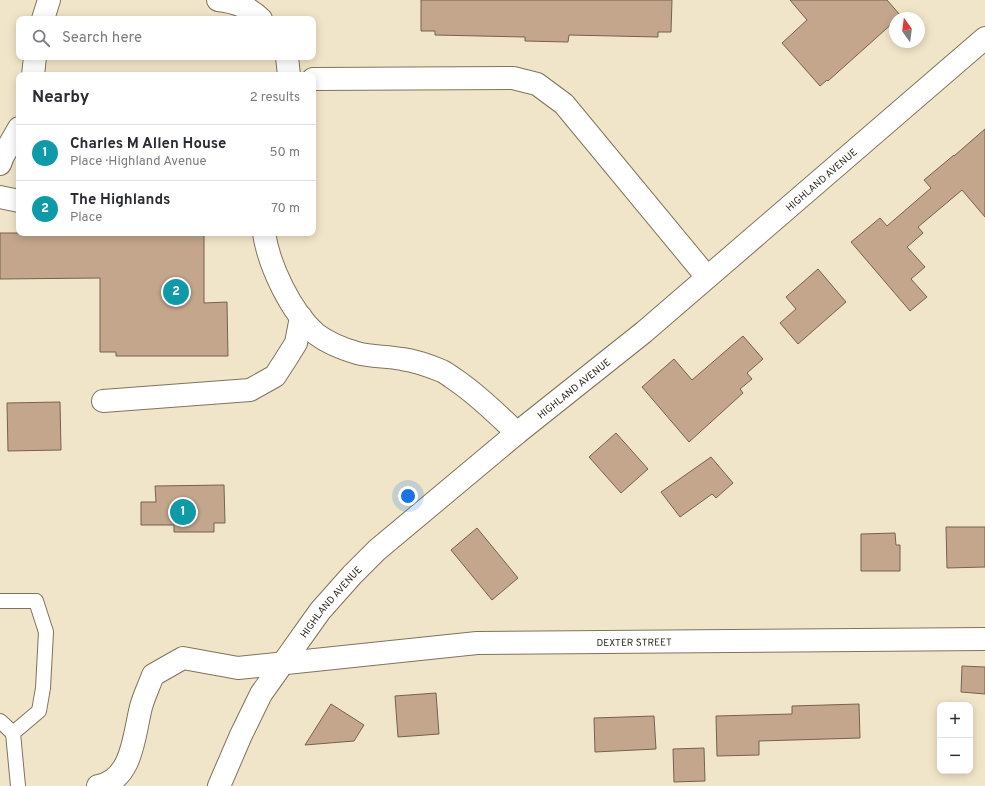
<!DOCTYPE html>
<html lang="en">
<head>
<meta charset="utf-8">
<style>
  :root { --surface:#fff; --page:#f7f7f7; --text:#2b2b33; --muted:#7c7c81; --line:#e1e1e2; --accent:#111827 }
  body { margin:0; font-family:Overpass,sans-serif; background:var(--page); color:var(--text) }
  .controls { position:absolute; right:12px; bottom:12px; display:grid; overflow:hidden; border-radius:8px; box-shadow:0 2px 10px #0003 }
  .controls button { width:36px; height:36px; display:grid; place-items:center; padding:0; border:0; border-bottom:1px solid var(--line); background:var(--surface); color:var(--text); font:20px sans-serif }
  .compass { position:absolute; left:889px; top:12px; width:36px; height:36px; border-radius:50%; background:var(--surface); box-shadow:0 2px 10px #0003; rotate:346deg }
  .you { position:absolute; left:408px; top:496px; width:14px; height:14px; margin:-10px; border:3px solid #fff; border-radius:50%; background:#1a73e8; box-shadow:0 0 0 6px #1a73e833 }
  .badge { display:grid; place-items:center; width:26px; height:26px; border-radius:50%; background:var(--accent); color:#fff; font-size:13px; font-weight:700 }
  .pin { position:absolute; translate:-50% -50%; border:2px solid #fff; box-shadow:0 1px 4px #0006 }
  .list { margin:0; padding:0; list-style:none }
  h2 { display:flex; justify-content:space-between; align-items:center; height:52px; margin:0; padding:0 16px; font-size:17px }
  h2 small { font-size:13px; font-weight:400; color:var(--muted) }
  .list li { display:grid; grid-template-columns:26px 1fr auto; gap:12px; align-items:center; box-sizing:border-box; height:56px; padding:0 16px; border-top:1px solid var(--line) }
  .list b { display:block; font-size:15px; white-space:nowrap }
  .list p { margin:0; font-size:13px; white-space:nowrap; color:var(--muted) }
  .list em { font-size:13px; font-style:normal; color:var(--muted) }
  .icon { flex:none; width:22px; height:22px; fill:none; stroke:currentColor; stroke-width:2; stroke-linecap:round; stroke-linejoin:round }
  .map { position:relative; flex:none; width:985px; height:786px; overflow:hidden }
  .search { position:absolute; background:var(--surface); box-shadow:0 2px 10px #0003; left:16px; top:16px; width:300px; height:44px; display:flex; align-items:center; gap:10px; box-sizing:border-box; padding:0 14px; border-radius:8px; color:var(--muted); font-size:15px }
  .panel { position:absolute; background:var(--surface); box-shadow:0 2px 10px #0003; left:16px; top:72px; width:300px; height:164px; border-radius:8px }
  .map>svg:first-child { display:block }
  .building { fill:#c3a68c; stroke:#76614e }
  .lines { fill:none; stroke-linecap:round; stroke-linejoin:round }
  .service-casing { stroke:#7f745b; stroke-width:16 }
  .minor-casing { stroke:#7f745b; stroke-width:24 }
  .tertiary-casing { stroke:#7f745b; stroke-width:24 }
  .service { stroke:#fff; stroke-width:14 }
  .minor { stroke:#fff; stroke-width:22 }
  .tertiary { stroke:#fff; stroke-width:22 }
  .labels { text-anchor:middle; stroke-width:4; stroke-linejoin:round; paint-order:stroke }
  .street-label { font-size:10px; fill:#2e291e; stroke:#fff2d6 }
</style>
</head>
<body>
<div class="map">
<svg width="985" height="786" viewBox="0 0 985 786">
  <rect width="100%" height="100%" fill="#f1e5c9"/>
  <g class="building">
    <path d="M 421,0 L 672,0 L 671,32 L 658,32 L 658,37 L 569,35 L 568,42 L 525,41 L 525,37 L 435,35 L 435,31 L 421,31 Z"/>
    <path d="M 790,0 L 887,0 L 901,16 L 899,18 L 895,18 L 895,21 L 828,81 L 827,80 L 820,86 L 782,43 L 807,20 Z"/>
    <path d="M 985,129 L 985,217 L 962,190 L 918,227 L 923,233 L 907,247 L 925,267 L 911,279 L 927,297 L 910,311 L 851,242 L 880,218 L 887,226 L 931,188 L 924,180 L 954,155 L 954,156 Z"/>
    <path d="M 0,233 L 204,233 L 204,303 L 227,302 L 228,356 L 116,356 L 116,352 L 100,352 L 100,278 L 0,279 Z"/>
    <path d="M 818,269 L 846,302 L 798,344 L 780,323 L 796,309 L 786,297 Z"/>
    <path d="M 743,336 L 763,359 L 747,373 L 752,379 L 740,389 L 743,393 L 689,442 L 642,387 L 674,359 L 692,380 Z"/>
    <path d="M 60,402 L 61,450 L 8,451 L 7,403 Z"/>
    <path d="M 616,433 L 648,469 L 621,493 L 589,457 Z"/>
    <path d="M 711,457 L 733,483 L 716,498 L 712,494 L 680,517 L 661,492 Z"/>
    <path d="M 224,485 L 225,523 L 214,523 L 214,532 L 174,532 L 174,525 L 141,525 L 141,502 L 156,502 L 155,486 Z"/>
    <path d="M 946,527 L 985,527 L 985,567 L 947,568 Z"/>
    <path d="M 477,528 L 518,578 L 492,600 L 451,550 Z"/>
    <path d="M 895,533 L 896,545 L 900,545 L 900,571 L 861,571 L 861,534 Z"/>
    <path d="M 962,666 L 985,667 L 985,694 L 961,692 Z"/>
    <path d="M 436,693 L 439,734 L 398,737 L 395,696 Z"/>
    <path d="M 331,704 L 364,725 L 354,741 L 305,745 Z"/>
    <path d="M 859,704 L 860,738 L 759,741 L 759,755 L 717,756 L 716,716 L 792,714 L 792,706 Z"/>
    <path d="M 654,716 L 656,749 L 595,752 L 594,718 Z"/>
    <path d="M 704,748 L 705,781 L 674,782 L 673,749 Z"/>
  </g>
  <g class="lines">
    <g class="service-casing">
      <g id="service">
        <path d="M 0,601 L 36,601 L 46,632 L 43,688 L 39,711 L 13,733 L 18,786"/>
        <path d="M 0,721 L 13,733"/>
      </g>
    </g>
    <g class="minor-casing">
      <g id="minor">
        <path d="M 218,0 C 236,2 248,7 261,19"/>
        <path d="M 43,19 L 49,0"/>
        <path d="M 287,57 L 289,75"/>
        <path d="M 33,75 L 35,57"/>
        <path d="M 313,79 L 513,78 L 537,84 L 564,104 L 707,277"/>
        <path d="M 0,164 L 3,156 L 19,128"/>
        <path d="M 0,197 L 19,201"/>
        <path d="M 264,233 C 269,266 291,312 316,334 C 328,343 343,349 357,353 C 371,357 387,356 402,359 C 416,361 430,366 442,371 C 448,374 454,379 460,383 C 481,398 498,415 517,433"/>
        <path d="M 103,401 L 250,390 L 275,376 L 286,359 L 296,343 L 301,317"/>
        <path id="s1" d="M 98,786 C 133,780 134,734 141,707 C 144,696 149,686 153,675 L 183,658 L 238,668 L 477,643 L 985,639"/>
      </g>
    </g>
    <g class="tertiary-casing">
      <g id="tertiary">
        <path id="s2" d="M 219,786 L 241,735 L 261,694 L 320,611 L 352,575 L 377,550 L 517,433 L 644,332 L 985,38"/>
      </g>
    </g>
    <use href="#service" class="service"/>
    <use href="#minor" class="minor"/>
    <use href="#tertiary" class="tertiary"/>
  </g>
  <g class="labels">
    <g class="street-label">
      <text dy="4" stroke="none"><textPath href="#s2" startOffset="865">HIGHLAND AVENUE</textPath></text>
      <text dy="4" stroke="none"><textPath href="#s2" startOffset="541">HIGHLAND AVENUE</textPath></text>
      <text dy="4" stroke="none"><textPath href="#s2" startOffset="217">HIGHLAND AVENUE</textPath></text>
      <text dy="4" stroke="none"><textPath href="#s1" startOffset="618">DEXTER STREET</textPath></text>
    </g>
  </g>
</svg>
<div class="controls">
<button>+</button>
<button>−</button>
</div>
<svg class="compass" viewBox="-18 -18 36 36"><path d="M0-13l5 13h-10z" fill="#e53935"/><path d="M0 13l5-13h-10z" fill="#7c7c81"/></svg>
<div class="you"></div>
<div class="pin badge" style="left:183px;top:512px;background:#0f9aa8">1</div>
<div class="pin badge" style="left:176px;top:292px;background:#0f9aa8">2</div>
<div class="search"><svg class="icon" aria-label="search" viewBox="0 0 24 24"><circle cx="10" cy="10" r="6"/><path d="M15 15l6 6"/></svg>Search here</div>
<section class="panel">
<h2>Nearby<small>2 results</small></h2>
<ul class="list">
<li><span class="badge" style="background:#0f9aa8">1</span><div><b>Charles M Allen House</b><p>Place · Highland Avenue</p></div><em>50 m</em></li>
<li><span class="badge" style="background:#0f9aa8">2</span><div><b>The Highlands</b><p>Place</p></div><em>70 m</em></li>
</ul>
</section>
</div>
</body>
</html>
